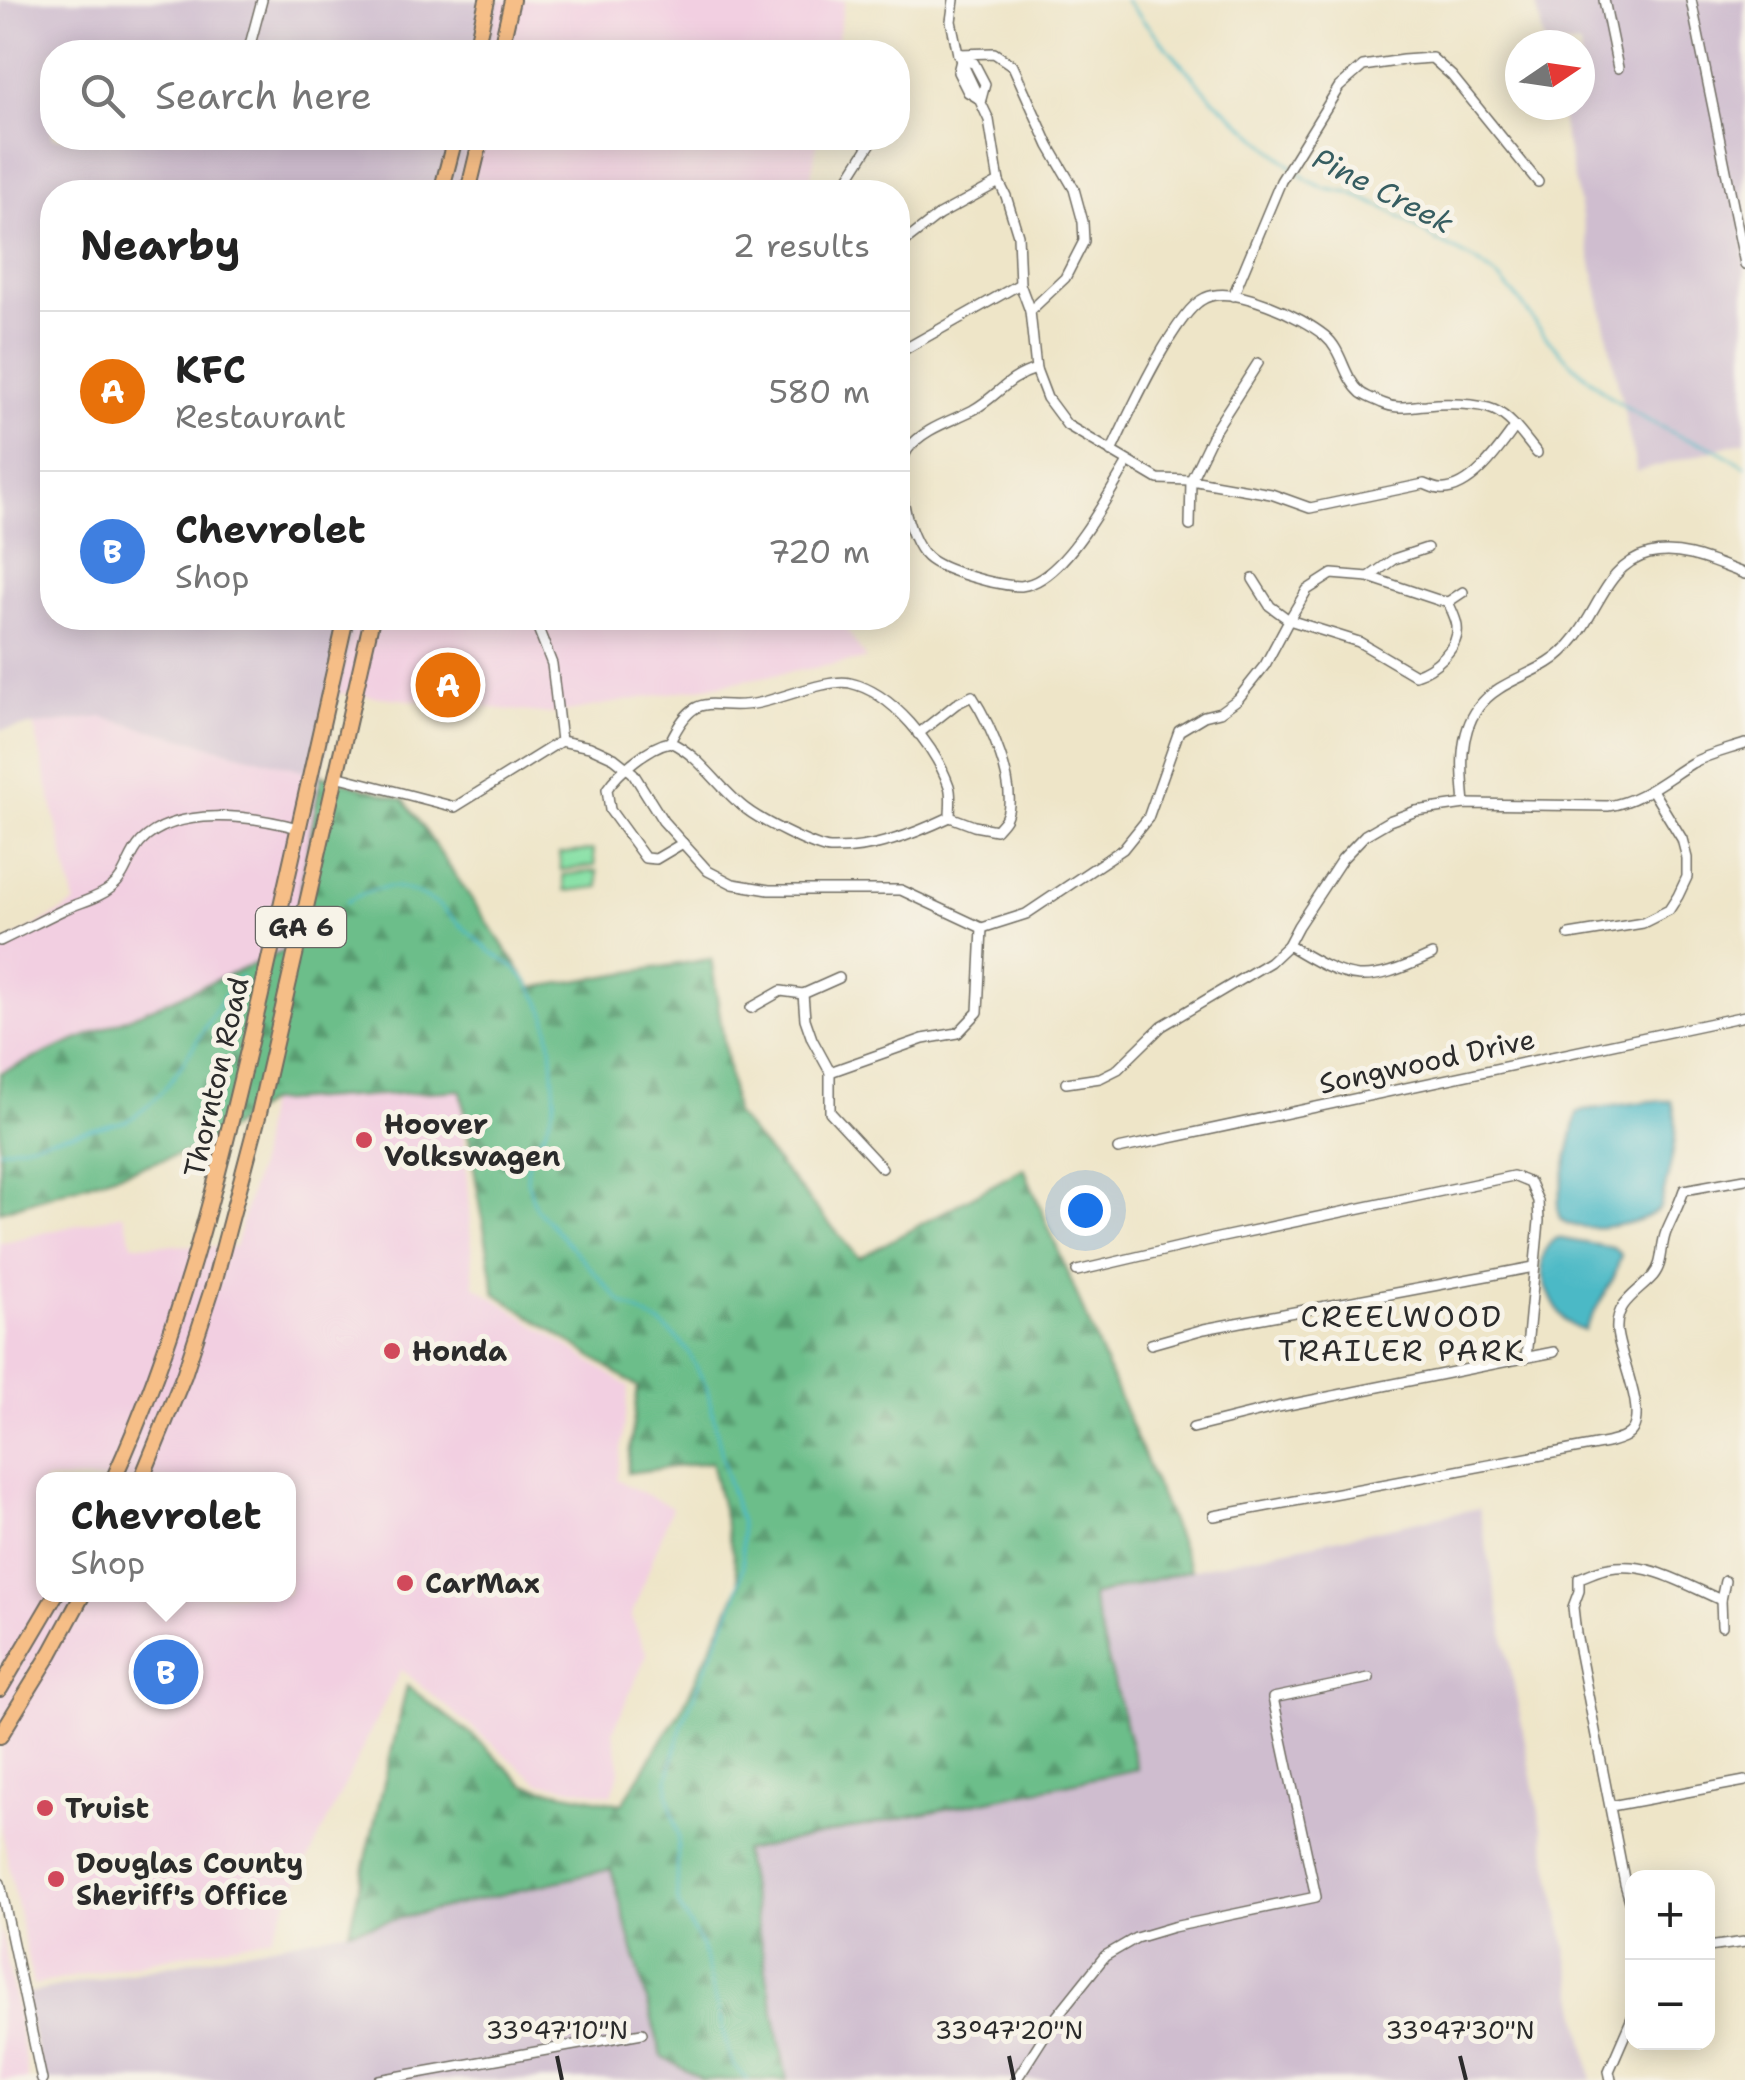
<!DOCTYPE html>
<html lang="en">
<head>
<meta charset="utf-8">
<style>
  :root { --surface:#fff; --page:#f6f6f6; --text:#222; --muted:#767676; --line:#e0e0e0; --accent:#d1495b }
  body { margin:0; font-family:"Shantell Sans",sans-serif; background:var(--page); color:var(--text) }
  .controls { position:absolute; right:30px; bottom:30px; display:grid; overflow:hidden; border-radius:20px; box-shadow:0 5px 25px #0003 }
  .controls button { width:90px; height:90px; display:grid; place-items:center; padding:0; border:0; border-bottom:2px solid var(--line); background:var(--surface); color:var(--text); font:50px sans-serif }
  .compass { position:absolute; left:1505px; top:30px; width:90px; height:90px; border-radius:50%; background:var(--surface); box-shadow:0 5px 25px #0003; rotate:77deg }
  .you { position:absolute; left:1085px; top:1210px; width:35px; height:35px; margin:-25px; border:8px solid #fff; border-radius:50%; background:#1a73e8; box-shadow:0 0 0 15px #1a73e833 }
  .badge { display:grid; place-items:center; width:65px; height:65px; border-radius:50%; background:var(--accent); color:#fff; font-size:32px; font-weight:700 }
  .pin { position:absolute; translate:-50% -50%; border:5px solid #fff; box-shadow:0 2px 10px #0006 }
  .popup { position:absolute; left:36px; top:1472px; width:260px; height:130px; box-sizing:border-box; display:grid; place-content:center; border-radius:20px; background:var(--surface); filter:drop-shadow(0 2px 8px #0005); font-size:32px; white-space:nowrap; color:var(--muted) }
  .popup b { font-size:38px; color:var(--text) }
  .popup::after { content:''; position:absolute; left:50%; top:100%; margin-left:-20px; border:20px solid transparent; border-top-color:var(--surface) }
  .list { margin:0; padding:0; list-style:none }
  h2 { display:flex; justify-content:space-between; align-items:center; height:130px; margin:0; padding:0 40px; font-size:42px }
  h2 small { font-size:32px; font-weight:400; color:var(--muted) }
  .list li { display:grid; grid-template-columns:65px 1fr auto; gap:30px; align-items:center; box-sizing:border-box; height:160px; padding:0 40px; border-top:2px solid var(--line) }
  .list b { display:block; font-size:38px; white-space:nowrap }
  .list p { margin:0; font-size:32px; white-space:nowrap; color:var(--muted) }
  .list em { font-size:32px; font-style:normal; color:var(--muted) }
  .icon { flex:none; width:55px; height:55px; fill:none; stroke:currentColor; stroke-width:2; stroke-linecap:round; stroke-linejoin:round }
  .map { position:relative; flex:none; width:1745px; height:2080px; overflow:hidden }
  .search { position:absolute; background:var(--surface); box-shadow:0 5px 25px #0003; left:40px; top:40px; width:870px; height:110px; display:flex; align-items:center; gap:25px; box-sizing:border-box; padding:0 35px; border-radius:40px; color:var(--muted); font-size:38px }
  .panel { position:absolute; background:var(--surface); box-shadow:0 5px 25px #0003; left:40px; top:180px; width:870px; height:450px; border-radius:40px }
  .map>svg:first-child { display:block }
  .built { fill:#f2cfe1; fill-rule:evenodd }
  .industrial { fill:#cfbdcf }
  .green { fill:#86e0a5; stroke:#588668; stroke-width:2.5 }
  .forest { fill:url(#forest-firs); stroke:#4c745a; stroke-width:2.5 }
  .water { fill:#4bb9c6; stroke:#3b7278; stroke-width:2.5 }
  .lines { fill:none; stroke-linecap:round; stroke-linejoin:round }
  .stream { stroke:#4bb9c6; stroke-width:2.5 }
  .minor-casing { stroke:#6f6c62; stroke-width:12 }
  .highway-casing { stroke:#6f6c62; stroke-width:18 }
  .minor { stroke:#fff; stroke-width:9 }
  .highway { stroke:#f6be87; stroke-width:14 }
  .ticks { fill:none; stroke:#2b2b2b; stroke-width:4 }
  .poi-dot { fill:#d1495b; stroke:#f7f3e8; stroke-width:4 }
  .labels { text-anchor:middle; stroke-width:10; stroke-linejoin:round; paint-order:stroke }
  .shield { fill:#f7f3e8; stroke:#686764; stroke-width:2.5 }
  .shield-label { font-size:25px; font-weight:bold; fill:#2b2b2b }
  .street-label { font-size:28px; fill:#2b2b2b; stroke:#f7f3e8 }
  .poi-label { font-size:28px; font-weight:bold; fill:#2b2b2b; stroke:#f7f3e8; text-anchor:start }
  .water-label { font-size:30px; font-style:italic; fill:#365d61; stroke:#f7f3e8 }
  .neighbourhood-label { font-size:30px; letter-spacing:2.5px; fill:#2b2b2b; stroke:#f7f3e8 }
  .ticks-label { font-size:25px; text-anchor:middle; fill:#2b2b2b; stroke:#f7f3e8; stroke-width:10; stroke-linejoin:round; paint-order:stroke }
</style>
</head>
<body>
<div class="map">
<svg width="1745" height="2080" viewBox="0 0 1745 2080">
  <defs>
    <pattern id="forest-firs" width="22" height="20" patternUnits="userSpaceOnUse" patternTransform="scale(2.5)"><rect width="22" height="20" fill="#6cbe8a"/><path d="M5 1l3.5 6h-7zM16 11l3.5 6h-7z" fill="#599b71"/></pattern>
  </defs>
  <rect width="100%" height="100%" fill="#f7f3e8"/>
  <filter id="ink" filterUnits="userSpaceOnUse"><feTurbulence type="fractalNoise" baseFrequency=".01" numOctaves="2"/><feDisplacementMap in="SourceGraphic" scale="20" xChannelSelector="R" yChannelSelector="G"/><feConvolveMatrix kernelMatrix="1 2 1 2 8 2 1 2 1" color-interpolation-filters="sRGB"/></filter>
  <filter id="wash" filterUnits="userSpaceOnUse"><feTurbulence type="fractalNoise" baseFrequency=".0048" numOctaves="4" result="noise"/><feDisplacementMap in="SourceGraphic" scale="40" xChannelSelector="R" yChannelSelector="G"/><feGaussianBlur stdDeviation="2.25" result="paint"/><feColorMatrix in="noise" values="0 0 0 0 0 0 0 0 0 0 0 0 0 0 0 0 0 1.4 0 .05"/><feComposite in="paint" operator="in"/></filter>
  <g filter="url(#wash)">
    <rect width="100%" height="100%" fill="#eee5c8"/>
    <g class="built">
      <path d="M 500,0 L 845,0 L 835,52 L 488,52 Z"/>
      <path d="M 469,138 L 818,138 L 808,192 L 456,192 Z"/>
      <path d="M 355,618 L 839,618 L 866,659 L 551,714 L 339,693 Z"/>
      <path d="M 102,717 L 321,775 L 292,948 L 0,1073 L 0,946 L 75,904 L 34,726 Z"/>
      <path d="M 461,1090 L 474,1285 L 629,1387 L 617,1480 L 672,1507 L 631,1617 L 647,1654 L 613,1731 L 620,1770 L 612,1795 L 538,1782 L 401,1669 L 271,1937 L 33,1985 L 0,1822 L 0,1243 L 123,1214 L 133,1244 L 235,1247 L 257,1168 L 267,1102 ZM 44,1480 L 288,1480 L 288,1594 L 44,1594 Z"/>
      <path d="M 0,1927 L 14,1994 L 28,2080 L 0,2080 Z"/>
    </g>
    <g class="industrial">
      <path d="M 0,0 L 500,0 L 488,52 L 52,52 L 52,138 L 469,138 L 456,192 L 52,192 L 52,618 L 355,618 L 321,775 L 102,717 L 0,730 Z"/>
      <path d="M 1535,0 L 1745,0 L 1745,441 L 1637,472 L 1558,105 L 1580,105 L 1580,45 L 1545,45 Z"/>
      <path d="M 1479,1508 L 1592,2080 L 787,2080 L 743,1851 L 1136,1769 L 1090,1595 L 1191,1570 Z"/>
      <path d="M 611,1869 L 662,2056 L 702,2080 L 43,2080 L 24,1994 L 349,1930 Z"/>
    </g>
    <g class="green">
      <path d="M 593,850 L 595,866 L 561,870 L 559,854 Z"/>
      <path d="M 597,871 L 599,887 L 565,891 L 563,875 Z"/>
    </g>
    <path class="forest" d="M 321,775 L 404,800 L 532,988 L 711,959 L 735,1114 L 859,1258 L 1024,1168 L 1191,1570 L 1091,1596 L 1137,1769 L 743,1851 L 787,2080 L 702,2080 L 662,2056 L 611,1869 L 349,1930 L 407,1686 L 477,1739 L 525,1785 L 622,1804 L 682,1708 L 740,1585 L 711,1462 L 627,1473 L 638,1387 L 495,1293 L 461,1090 L 267,1102 L 203,1147 L 0,1211 L 0,1073 L 291,948 Z"/>
    <g class="water">
      <path d="M 1651,1101 L 1671,1101 C 1684,1126 1666,1181 1660,1208 C 1645,1225 1578,1236 1561,1219 C 1557,1215 1558,1208 1558,1204 L 1577,1113 L 1583,1110 Z"/>
      <path d="M 1557,1238 L 1613,1248 L 1621,1255 L 1614,1277 L 1584,1330 C 1560,1329 1538,1278 1543,1258 C 1545,1249 1550,1243 1557,1238 Z"/>
    </g>
    <g class="lines">
      <g class="stream">
        <path d="M 1125,0 L 1212,98 L 1306,179 L 1326,189 L 1349,193 L 1389,210 L 1437,241 L 1476,261 L 1501,280 L 1522,304 L 1545,336 L 1572,364 L 1609,396 L 1645,419 L 1683,438 L 1710,446 L 1745,466"/>
        <path d="M 346,902 C 384,882 400,881 438,905 L 491,952 L 515,968 L 525,978 L 540,1002 L 546,1016 L 551,1043 L 555,1100 L 547,1127 L 532,1151 L 528,1165 L 527,1180 L 535,1207 L 621,1302 L 659,1323 L 680,1341 L 689,1353 L 707,1388 L 728,1482 L 741,1522 L 743,1565 L 737,1594 L 682,1724 L 668,1779 L 668,1794 L 678,1835 L 677,1893 L 679,1906 L 700,1943 L 705,1958 L 729,2054 L 735,2067 L 747,2080"/>
        <path d="M 0,1150 L 127,1121 C 183,1088 199,1022 241,976"/>
      </g>
    </g>
  </g>
  <g filter="url(#ink)">
    <g class="lines">
      <g class="minor-casing">
        <g id="minor">
          <path d="M 954,0 L 951,21 L 958,54 L 989,120 L 999,182 L 1006,196 L 1018,235 L 1020,284 L 1030,311 L 1036,369 L 1047,398 L 1067,425 L 1158,479 L 1191,480 L 1271,494 L 1310,508 L 1424,484 C 1430,486 1435,489 1440,489 C 1470,492 1500,448 1515,427"/>
          <path d="M 1604,0 L 1618,68"/>
          <path d="M 1691,0 L 1745,264"/>
          <path d="M 248,52 L 262,0"/>
          <path d="M 958,54 L 994,53 L 1013,66 L 1049,146 L 1074,189 L 1083,222 L 1084,241 L 1065,278 L 1030,311"/>
          <path d="M 961,60 L 974,63 L 985,84 L 981,99"/>
          <path d="M 961,60 L 958,72 L 968,92 L 978,98"/>
          <path d="M 840,192 L 874,138"/>
          <path d="M 898,247 L 939,215 L 999,182"/>
          <path d="M 1233,296 L 1281,181 L 1339,87 L 1363,66 L 1403,60 L 1432,58 L 1452,76 L 1538,182"/>
          <path d="M 898,353 L 1020,284"/>
          <path d="M 1036,369 C 1006,378 998,396 973,410 C 951,421 923,429 908,449 C 892,471 907,539 927,557 C 942,571 999,586 1021,586 C 1028,585 1036,582 1042,578 C 1076,556 1107,497 1128,462"/>
          <path d="M 1111,452 C 1126,420 1175,311 1205,298 C 1234,284 1302,317 1325,336 C 1343,351 1343,377 1361,393 C 1367,397 1375,400 1382,403 C 1397,410 1410,406 1426,405 C 1443,403 1479,403 1494,410 C 1512,418 1525,439 1537,453"/>
          <path d="M 1190,526 L 1191,480 L 1215,430 L 1258,363"/>
          <path d="M 1427,548 L 1394,559 L 1369,577 L 1332,574 L 1307,590 L 1289,620 L 1359,642 L 1415,675 C 1434,669 1460,648 1457,626 C 1456,618 1451,609 1448,602"/>
          <path d="M 1369,577 L 1441,601 L 1448,602 L 1463,592"/>
          <path d="M 534,618 L 552,664 L 561,741"/>
          <path d="M 918,734 L 956,704 L 972,696 C 989,722 1019,787 1006,817 C 1004,822 999,826 996,830 L 974,826 L 950,817"/>
          <path d="M 670,742 C 701,756 719,789 746,809 C 760,820 814,848 830,849 C 873,850 912,835 950,817 C 950,807 952,795 949,786 C 935,746 892,692 850,683 C 830,678 783,698 759,703 C 711,713 698,684 670,742 C 650,746 619,771 607,789 L 610,810 L 645,858 L 656,859 L 683,843"/>
          <path d="M 336,776 L 455,807 L 561,741 L 590,747 L 614,758 L 633,773 L 663,821 L 708,871 L 733,884 L 769,890 L 901,890 L 982,928 L 1026,914 L 1123,849 L 1148,818 L 1179,731 L 1204,716 L 1220,712 L 1238,699 L 1265,665 L 1289,620 L 1270,606 L 1253,579"/>
          <path d="M 1465,804 C 1462,772 1458,735 1478,708 C 1494,685 1525,677 1548,663 C 1558,657 1569,646 1576,637 C 1599,608 1608,564 1649,554 C 1682,546 1715,563 1745,574"/>
          <path d="M 1569,935 L 1643,923 L 1669,910 L 1678,896 L 1687,877 L 1687,858 L 1682,839 L 1652,790"/>
          <path d="M 0,941 C 21,931 42,920 63,910 C 79,902 98,899 112,887 C 127,875 128,856 141,842 C 177,805 253,816 298,828"/>
          <path d="M 1288,945 C 1351,983 1364,986 1432,955"/>
          <path d="M 839,978 L 803,994 L 805,1019 L 812,1039 L 830,1072 L 830,1112 L 882,1168"/>
          <path d="M 751,1008 L 781,991 L 803,994"/>
          <path d="M 830,1072 L 923,1039 L 958,1033 L 978,1012 L 982,928"/>
          <path d="M 1066,1083 L 1100,1078 L 1118,1069 L 1162,1026 L 1270,962 L 1288,945 L 1298,926 L 1342,859 L 1365,835 L 1389,821 L 1416,811 L 1465,804 L 1608,806 C 1641,801 1664,780 1692,763 C 1709,754 1727,750 1745,744"/>
          <path d="M 1118,1149 L 1745,1016"/>
          <path d="M 1077,1271 L 1218,1238 L 1513,1176 L 1530,1183 L 1538,1201 L 1539,1221 L 1526,1358"/>
          <path d="M 1151,1344 L 1204,1329 L 1534,1267"/>
          <path d="M 1193,1428 L 1278,1407 L 1554,1352"/>
          <path d="M 1214,1516 L 1607,1443 C 1617,1440 1628,1438 1633,1429 C 1645,1407 1619,1356 1617,1331 C 1615,1302 1637,1294 1653,1276 C 1664,1263 1660,1247 1666,1232 C 1672,1218 1679,1205 1684,1190 L 1745,1179"/>
          <path d="M 1722,1626 L 1721,1600 L 1725,1581"/>
          <path d="M 1611,1806 L 1745,1781"/>
          <path d="M 0,1883 L 42,2080"/>
          <path d="M 1632,1908 L 1625,1884 L 1576,1634 L 1573,1607 L 1579,1591 L 1579,1578 C 1589,1575 1599,1569 1609,1568 C 1649,1561 1686,1585 1721,1600"/>
          <path d="M 1708,1947 L 1745,1942"/>
          <path d="M 379,2080 L 642,2033"/>
          <path d="M 1016,2080 L 1057,2016 L 1105,1956 L 1136,1938 L 1173,1927 L 1316,1897 L 1273,1698 L 1369,1678"/>
          <path d="M 1611,2080 L 1609,2071 L 1632,2018"/>
        </g>
      </g>
      <g class="highway-casing">
        <g id="highway">
          <path d="M 475,52 L 487,0"/>
          <path d="M 500,52 L 512,0"/>
          <path d="M 441,192 L 455,138"/>
          <path d="M 468,192 L 481,138"/>
          <path d="M 113,1480 C 184,1325 223,1159 261,995 C 289,869 318,743 346,618"/>
          <path d="M 141,1480 L 184,1375 L 214,1283 L 259,1113 L 372,618"/>
          <path d="M 0,1689 L 56,1594"/>
          <path d="M 0,1736 L 51,1653 L 83,1594"/>
        </g>
      </g>
      <use href="#minor" class="minor"/>
      <use href="#highway" class="highway"/>
    </g>
  </g>
  <path class="ticks" d="M 557,2056 L 562,2080M 1009,2056 L 1014,2080M 1460,2056 L 1466,2080"/>
  <g class="poi-dot">
    <circle cx="364" cy="1140" r="10"/>
    <circle cx="392" cy="1351" r="10"/>
    <circle cx="405" cy="1583" r="10"/>
    <circle cx="45" cy="1808" r="10"/>
    <circle cx="56" cy="1879" r="10"/>
  </g>
  <g class="labels">
    <rect class="shield" x="256" y="907" width="90" height="40" rx="8"/>
    <g class="shield-label">
      <text x="301" y="936">GA 6</text>
    </g>
    <g class="street-label">
      <text transform="translate(1427 1061) rotate(-12)" y="10">Songwood Drive</text>
      <text transform="translate(216 1077) rotate(-77)" y="10">Thornton Road</text>
    </g>
    <g class="poi-label">
      <text x="384" y="1134">Hoover<tspan x="384" dy="32">Volkswagen</tspan></text>
      <text x="412" y="1361">Honda</text>
      <text x="425" y="1593">CarMax</text>
      <text x="65" y="1818">Truist</text>
      <text x="76" y="1873">Douglas County<tspan x="76" dy="32">Sheriff's Office</tspan></text>
    </g>
    <g class="water-label">
      <text transform="translate(1383 191) rotate(27)" y="10">Pine Creek</text>
    </g>
    <g class="neighbourhood-label">
      <text x="1402" y="1327">CREELWOOD<tspan x="1402" dy="34">TRAILER PARK</tspan></text>
    </g>
  </g>
  <g class="ticks-label">
    <text x="557" y="2039">33°47'10"N</text>
    <text x="1009" y="2039">33°47'20"N</text>
    <text x="1460" y="2039">33°47'30"N</text>
  </g>
</svg>
<div class="controls">
<button>+</button>
<button>−</button>
</div>
<svg class="compass" viewBox="-18 -18 36 36"><path d="M0-13l5 13h-10z" fill="#e53935"/><path d="M0 13l5-13h-10z" fill="#767676"/></svg>
<div class="you"></div>
<div class="pin badge" style="left:448px;top:685px;background:#e8710a">A</div>
<div class="pin badge" style="left:166px;top:1672px;background:#3f7fe0">B</div>
<div class="popup"><b>Chevrolet</b>Shop</div>
<div class="search"><svg class="icon" aria-label="search" viewBox="0 0 24 24"><circle cx="10" cy="10" r="6"/><path d="M15 15l6 6"/></svg>Search here</div>
<section class="panel">
<h2>Nearby<small>2 results</small></h2>
<ul class="list">
<li><span class="badge" style="background:#e8710a">A</span><div><b>KFC</b><p>Restaurant</p></div><em>580 m</em></li>
<li><span class="badge" style="background:#3f7fe0">B</span><div><b>Chevrolet</b><p>Shop</p></div><em>720 m</em></li>
</ul>
</section>
</div>
</body>
</html>
